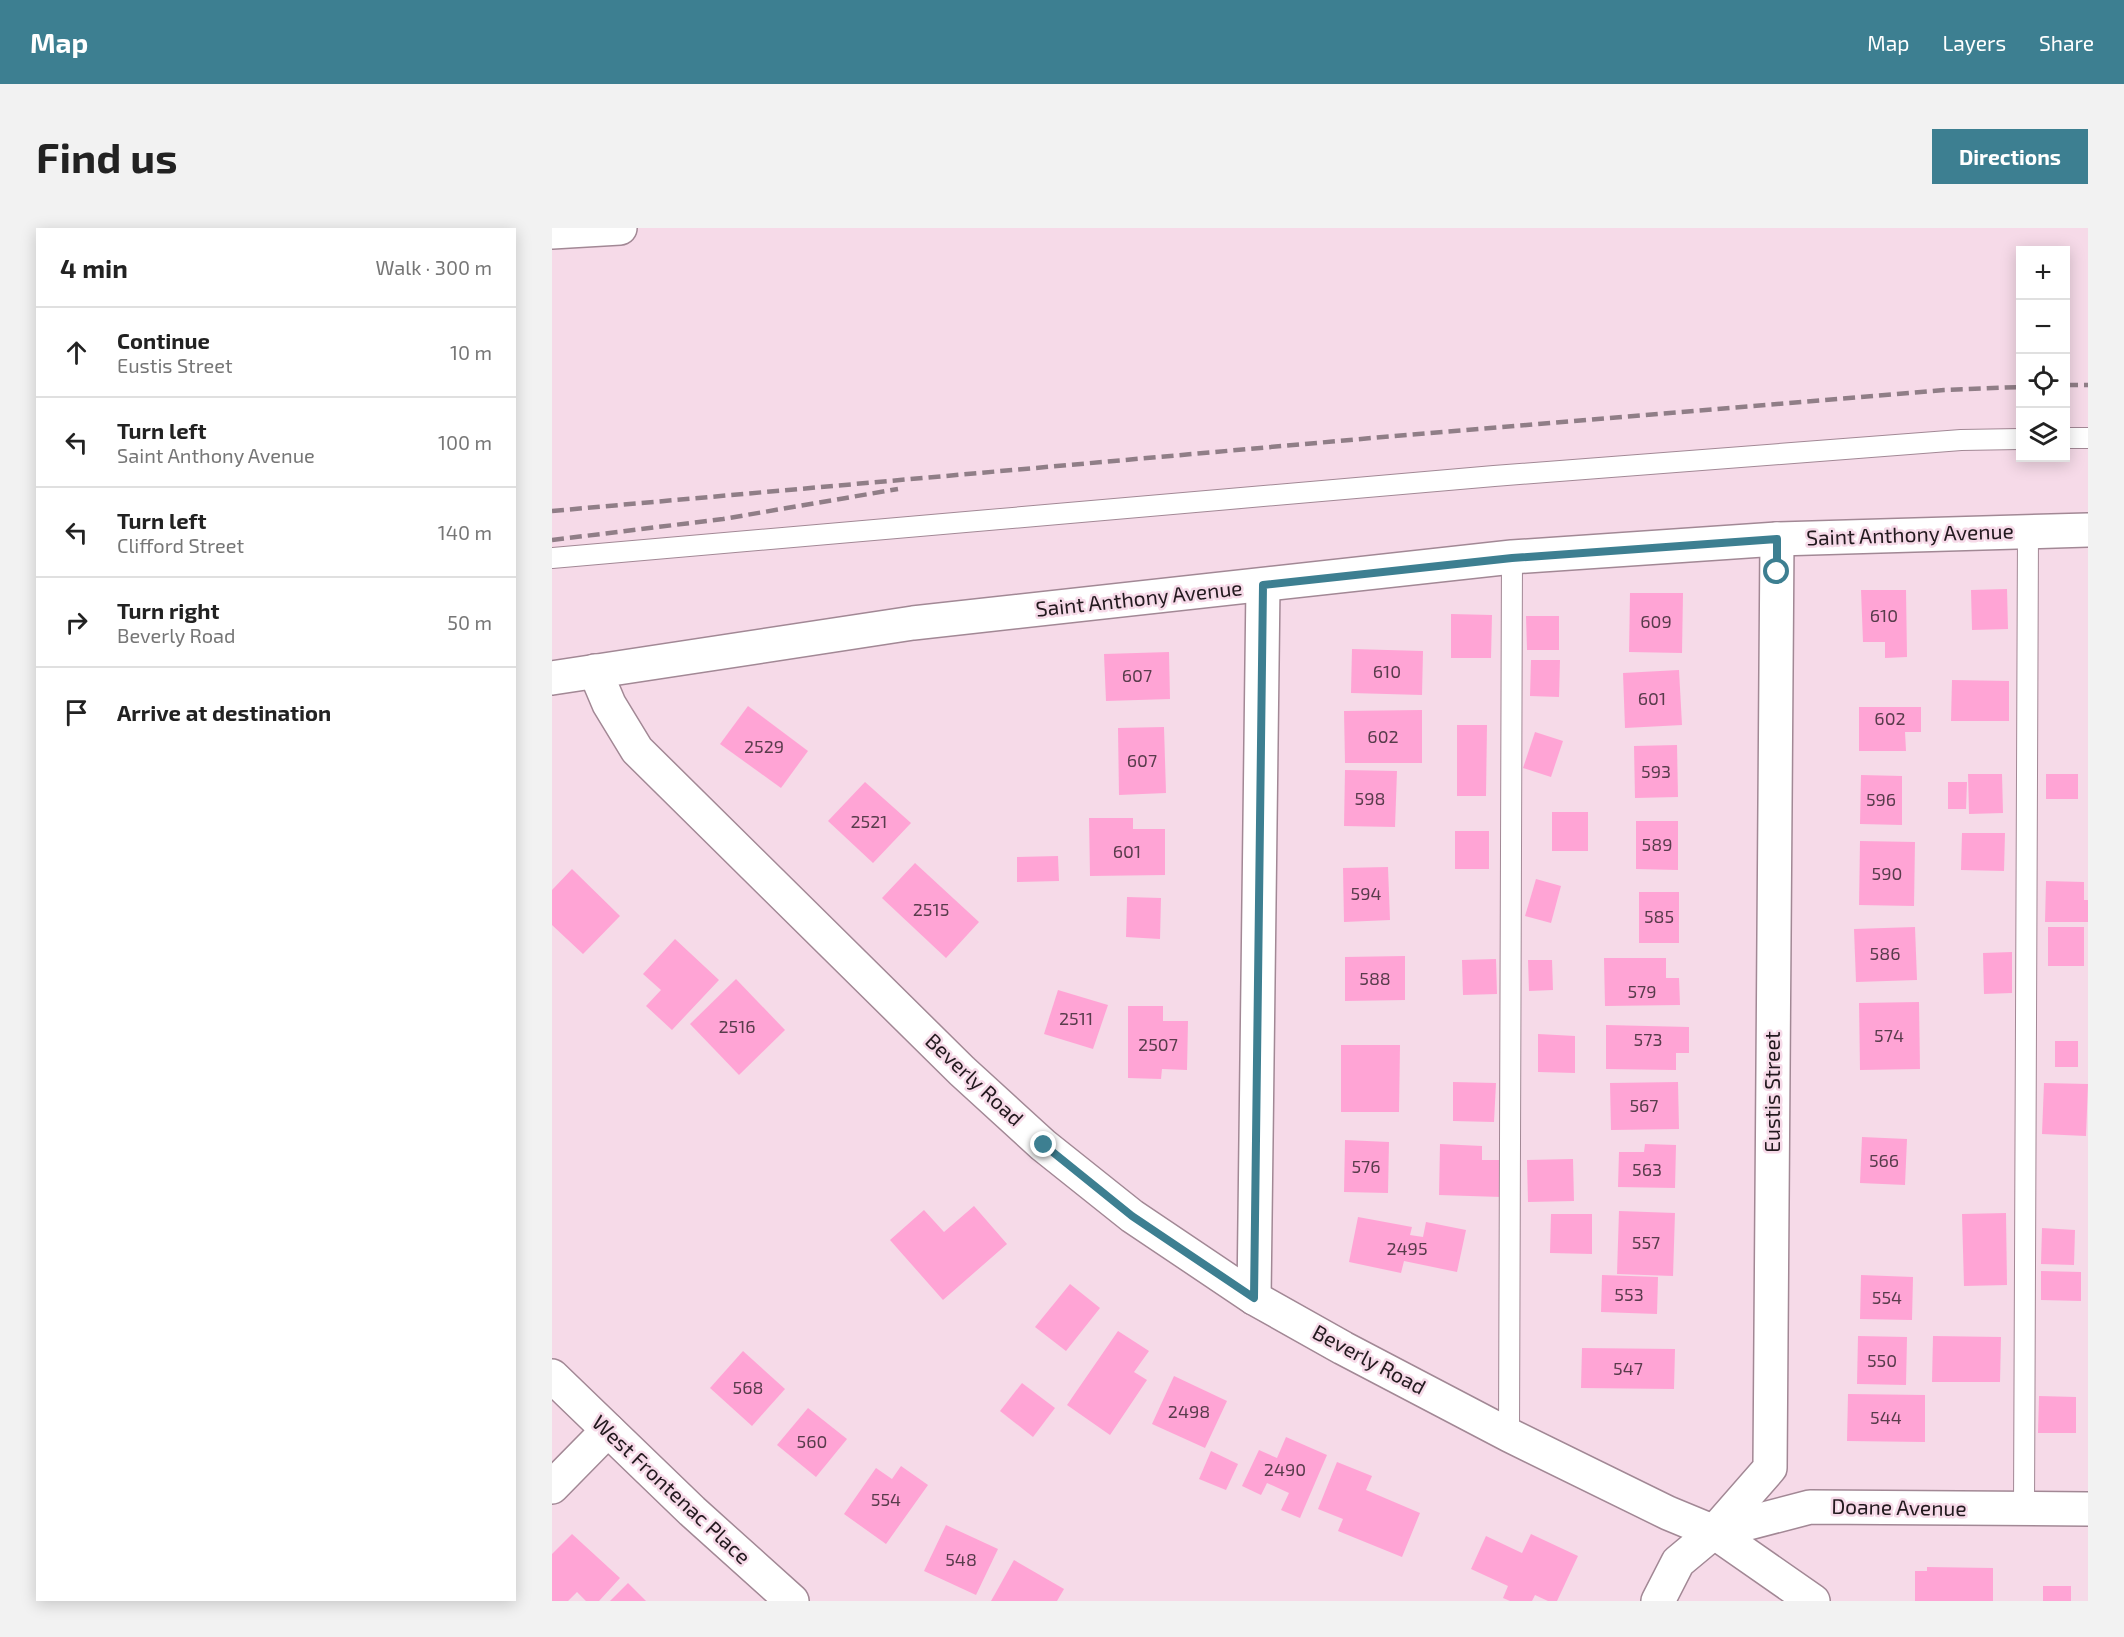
<!DOCTYPE html>
<html lang="en">
<head>
<meta charset="utf-8">
<style>
  :root { --surface:#fff; --page:#f2f2f2; --text:#222; --muted:#767676; --line:#e0e0e0; --accent:#3d7f91 }
  body { margin:0; font-family:"Exo 2",sans-serif; background:var(--page); color:var(--text) }
  .controls { position:absolute; right:18px; top:18px; display:grid; overflow:hidden; border-radius:0px; box-shadow:0 3px 15px #0003 }
  .controls button { width:54px; height:54px; display:grid; place-items:center; padding:0; border:0; border-bottom:2px solid var(--line); background:var(--surface); color:var(--text); font:30px sans-serif }
  .stop { position:absolute; width:18px; height:18px; margin:-14px; border:4px solid #3d7f91; border-radius:50%; background:#fff }
  .stop.end { background:#3d7f91; border-color:#fff; box-shadow:0 2px 6px #0008 }
  .list { margin:0; padding:0; list-style:none }
  h2 { display:flex; justify-content:space-between; align-items:center; height:78px; margin:0; padding:0 24px; font-size:26px }
  h2 small { font-size:20px; font-weight:400; color:var(--muted) }
  .list li { display:grid; grid-template-columns:39px 1fr auto; gap:18px; align-items:center; box-sizing:border-box; height:90px; padding:0 24px; border-top:2px solid var(--line) }
  .list b { display:block; font-size:22px; white-space:nowrap }
  .list p { margin:0; font-size:20px; white-space:nowrap; color:var(--muted) }
  .list em { font-size:20px; font-style:normal; color:var(--muted) }
  .icon { flex:none; width:33px; height:33px; fill:none; stroke:currentColor; stroke-width:2; stroke-linecap:round; stroke-linejoin:round }
  .map { position:relative; flex:none; width:1536px; height:1373px; overflow:hidden; border-radius:0px }
  header { display:flex; align-items:center; gap:36px; box-sizing:border-box; height:84px; padding:0 30px; background:var(--accent); color:#fff }
  header strong { font-size:28px }
  nav { display:flex; gap:33px; margin-inline-start:auto; font-size:21px }
  .intro { display:flex; align-items:center; justify-content:space-between; box-sizing:border-box; height:144px; padding:0 36px }
  h1 { margin:0; font-size:42px }
  .button { padding:15px 27px; border-radius:0px; background:var(--accent); color:#fff; font-size:21px; font-weight:700 }
  main { display:flex; gap:36px; padding:0 36px }
  aside { flex:1; background:var(--surface); border-radius:0px; box-shadow:0 3px 15px #0003 }
  .map>svg:first-child { display:block }
  .building { fill:#ffa4d5 }
  .lines { fill:none; stroke-linecap:round; stroke-linejoin:round }
  .service-casing { stroke:#a28895; stroke-width:22 }
  .minor-casing { stroke:#a28895; stroke-width:36 }
  .motorway-casing { stroke:#a28895; stroke-width:36 }
  .service { stroke:#fff; stroke-width:20 }
  .minor { stroke:#fff; stroke-width:33 }
  .motorway { stroke:#fff; stroke-width:33 }
  .rail { stroke:#907e87; stroke-width:4.5; stroke-dasharray:12 6; stroke-linecap:butt }
  .route { stroke:#3d7f91; stroke-width:8 }
  .labels { text-anchor:middle; stroke-width:5; stroke-linejoin:round; paint-order:stroke }
  .number-label { font-size:18px; fill:#593c4c }
  .street-label { font-size:21px; fill:#22191e; stroke:#f6dae8 }
</style>
</head>
<body>
<header>
<strong>Map</strong>
<nav><a>Map</a><a>Layers</a><a>Share</a></nav>
</header>
<div class="intro"><h1>Find us</h1><a class="button">Directions</a></div>
<main>
<aside>
<h2>4 min<small>Walk · 300 m</small></h2>
<ul class="list">
<li><svg class="icon" aria-label="ahead" viewBox="0 0 24 24"><path d="M12 20V5M6 11l6-6 6 6"/></svg><div><b>Continue</b><p>Eustis Street</p></div><em>10 m</em></li>
<li><svg class="icon" aria-label="left" viewBox="0 0 24 24"><path d="M17 20v-9H6M10 6l-5 5 5 5"/></svg><div><b>Turn left</b><p>Saint Anthony Avenue</p></div><em>100 m</em></li>
<li><svg class="icon" aria-label="left" viewBox="0 0 24 24"><path d="M17 20v-9H6M10 6l-5 5 5 5"/></svg><div><b>Turn left</b><p>Clifford Street</p></div><em>140 m</em></li>
<li><svg class="icon" aria-label="right" viewBox="0 0 24 24"><path d="M7 20v-9h11M14 6l5 5-5 5"/></svg><div><b>Turn right</b><p>Beverly Road</p></div><em>50 m</em></li>
<li><svg class="icon" aria-label="arrive" viewBox="0 0 24 24"><path d="M6 21V4h12l-3 4 3 4H6"/></svg><div><b>Arrive at destination</b></div></li>
</ul>
</aside>
<div class="map">
<svg width="1536" height="1373" viewBox="0 0 1536 1373">
  <rect width="100%" height="100%" fill="#f6dae8"/>
  <g class="building">
    <path d="M 1455,361 L 1456,401 L 1420,402 L 1419,362 Z"/>
    <path d="M 1309,362 L 1354,362 L 1355,429 L 1333,430 L 1333,414 L 1311,414 Z"/>
    <path d="M 1078,365 L 1131,365 L 1130,425 L 1077,424 Z"/>
    <path d="M 899,386 L 940,387 L 939,430 L 899,430 Z"/>
    <path d="M 974,388 L 1007,388 L 1007,422 L 975,422 Z"/>
    <path d="M 800,421 L 871,423 L 870,467 L 799,465 Z"/>
    <path d="M 617,424 L 618,471 L 554,473 L 552,426 Z"/>
    <path d="M 979,432 L 1008,432 L 1007,469 L 978,468 Z"/>
    <path d="M 1127,442 L 1130,497 L 1073,500 L 1071,445 Z"/>
    <path d="M 1400,452 L 1457,453 L 1457,493 L 1399,493 Z"/>
    <path d="M 196,478 L 256,523 L 229,560 L 168,516 Z"/>
    <path d="M 1307,479 L 1369,479 L 1369,504 L 1353,504 L 1354,523 L 1307,523 Z"/>
    <path d="M 870,482 L 870,535 L 793,535 L 792,483 Z"/>
    <path d="M 905,497 L 935,497 L 934,568 L 905,568 Z"/>
    <path d="M 612,499 L 614,565 L 567,567 L 566,500 Z"/>
    <path d="M 983,504 L 1011,513 L 999,549 L 971,540 Z"/>
    <path d="M 1125,517 L 1126,569 L 1083,570 L 1082,518 Z"/>
    <path d="M 793,542 L 845,543 L 843,599 L 792,598 Z"/>
    <path d="M 1416,546 L 1450,546 L 1451,585 L 1417,586 Z"/>
    <rect x="1494" y="546" width="32" height="25"/>
    <path d="M 1309,547 L 1350,548 L 1350,597 L 1308,596 Z"/>
    <path d="M 313,554 L 359,595 L 321,635 L 276,593 Z"/>
    <path d="M 1396,554 L 1415,554 L 1414,581 L 1396,581 Z"/>
    <rect x="1000" y="584" width="36" height="39"/>
    <path d="M 537,590 L 581,590 L 581,601 L 613,601 L 613,647 L 538,648 Z"/>
    <path d="M 1084,593 L 1126,593 L 1126,642 L 1084,641 Z"/>
    <rect x="903" y="603" width="34" height="38"/>
    <path d="M 1410,605 L 1453,605 L 1452,643 L 1409,642 Z"/>
    <path d="M 1308,613 L 1363,614 L 1362,678 L 1307,677 Z"/>
    <path d="M 506,628 L 507,653 L 465,654 L 465,629 Z"/>
    <path d="M 363,635 L 427,694 L 394,730 L 330,670 Z"/>
    <path d="M 836,639 L 838,692 L 792,694 L 791,640 Z"/>
    <path d="M 20,641 L 68,688 L 31,726 L 0,697 L 0,662 Z"/>
    <path d="M 984,651 L 1009,658 L 999,695 L 973,688 Z"/>
    <path d="M 1494,653 L 1532,654 L 1532,672 L 1536,672 L 1536,694 L 1493,694 Z"/>
    <rect x="1087" y="664" width="40" height="51"/>
    <path d="M 575,669 L 609,670 L 608,711 L 574,709 Z"/>
    <path d="M 1363,699 L 1365,752 L 1304,754 L 1302,701 Z"/>
    <rect x="1496" y="699" width="36" height="39"/>
    <path d="M 123,711 L 167,752 L 120,802 L 94,778 L 109,762 L 91,746 Z"/>
    <path d="M 1460,724 L 1460,765 L 1432,766 L 1431,725 Z"/>
    <path d="M 853,728 L 853,772 L 793,773 L 793,729 Z"/>
    <path d="M 1052,730 L 1114,730 L 1114,750 L 1127,750 L 1128,777 L 1053,778 Z"/>
    <path d="M 944,731 L 945,766 L 911,767 L 910,732 Z"/>
    <path d="M 976,732 L 1000,732 L 1001,762 L 977,763 Z"/>
    <path d="M 184,751 L 233,802 L 187,847 L 138,796 Z"/>
    <path d="M 506,762 L 556,777 L 541,821 L 492,806 Z"/>
    <path d="M 1367,774 L 1368,841 L 1308,842 L 1307,775 Z"/>
    <path d="M 576,778 L 611,778 L 611,793 L 636,793 L 635,842 L 610,841 L 609,851 L 576,850 Z"/>
    <path d="M 1054,797 L 1137,799 L 1137,825 L 1124,825 L 1124,842 L 1054,841 Z"/>
    <path d="M 986,806 L 1023,808 L 1023,845 L 986,844 Z"/>
    <rect x="1503" y="813" width="23" height="26"/>
    <path d="M 789,817 L 848,817 L 847,884 L 789,884 Z"/>
    <path d="M 901,854 L 944,855 L 942,894 L 901,893 Z"/>
    <path d="M 1126,854 L 1127,901 L 1059,902 L 1058,855 Z"/>
    <path d="M 1492,855 L 1536,856 L 1534,908 L 1490,906 Z"/>
    <path d="M 1310,909 L 1355,911 L 1353,957 L 1308,955 Z"/>
    <path d="M 793,912 L 837,914 L 836,965 L 792,964 Z"/>
    <path d="M 888,916 L 930,918 L 930,932 L 949,932 L 949,969 L 887,967 Z"/>
    <path d="M 1093,916 L 1124,917 L 1123,960 L 1066,959 L 1067,924 L 1092,924 Z"/>
    <path d="M 1021,931 L 1022,973 L 976,974 L 975,932 Z"/>
    <path d="M 422,978 L 455,1016 L 391,1072 L 338,1012 L 372,982 L 392,1004 Z"/>
    <path d="M 1067,983 L 1123,985 L 1121,1048 L 1065,1046 Z"/>
    <path d="M 1454,985 L 1455,1057 L 1412,1058 L 1410,986 Z"/>
    <path d="M 999,986 L 1040,986 L 1040,1026 L 998,1025 Z"/>
    <path d="M 806,989 L 860,999 L 858,1007 L 871,1009 L 874,994 L 914,1002 L 905,1044 L 852,1033 L 849,1045 L 797,1034 Z"/>
    <path d="M 1490,1000 L 1523,1002 L 1522,1037 L 1489,1036 Z"/>
    <path d="M 1489,1043 L 1529,1044 L 1529,1073 L 1489,1072 Z"/>
    <path d="M 1050,1047 L 1106,1049 L 1105,1086 L 1049,1084 Z"/>
    <path d="M 1309,1047 L 1361,1049 L 1360,1092 L 1308,1091 Z"/>
    <path d="M 518,1056 L 548,1080 L 514,1123 L 483,1099 Z"/>
    <path d="M 566,1103 L 597,1123 L 582,1144 L 595,1152 L 558,1207 L 515,1177 Z"/>
    <path d="M 1306,1108 L 1355,1109 L 1354,1157 L 1305,1156 Z"/>
    <path d="M 1381,1108 L 1449,1109 L 1448,1154 L 1380,1154 Z"/>
    <path d="M 1030,1120 L 1123,1121 L 1122,1161 L 1029,1160 Z"/>
    <path d="M 191,1123 L 233,1161 L 200,1198 L 158,1160 Z"/>
    <path d="M 622,1148 L 675,1173 L 653,1220 L 600,1196 Z"/>
    <path d="M 470,1155 L 503,1180 L 481,1209 L 448,1183 Z"/>
    <path d="M 1296,1166 L 1373,1167 L 1373,1214 L 1295,1213 Z"/>
    <path d="M 1487,1168 L 1524,1169 L 1524,1205 L 1486,1205 Z"/>
    <path d="M 256,1180 L 295,1211 L 264,1249 L 225,1217 Z"/>
    <path d="M 734,1209 L 775,1227 L 748,1290 L 729,1282 L 737,1265 L 715,1255 L 709,1267 L 690,1258 L 707,1222 L 725,1230 Z"/>
    <path d="M 659,1223 L 686,1236 L 674,1262 L 647,1251 Z"/>
    <path d="M 785,1234 L 820,1248 L 814,1262 L 868,1285 L 850,1329 L 786,1303 L 791,1291 L 766,1281 Z"/>
    <path d="M 349,1238 L 376,1257 L 334,1316 L 292,1286 L 324,1240 L 340,1251 Z"/>
    <path d="M 394,1297 L 446,1321 L 424,1367 L 372,1343 Z"/>
    <path d="M 20,1306 L 68,1350 L 47,1373 L 34,1373 L 25,1364 L 16,1373 L 0,1373 L 0,1326 Z"/>
    <path d="M 979,1306 L 1026,1328 L 1005,1373 L 996,1373 L 983,1367 L 980,1373 L 958,1373 L 951,1370 L 956,1358 L 919,1341 L 934,1308 L 970,1325 Z"/>
    <path d="M 462,1332 L 512,1361 L 505,1373 L 439,1373 Z"/>
    <path d="M 1375,1339 L 1441,1340 L 1441,1373 L 1363,1373 L 1363,1343 L 1375,1343 Z"/>
    <path d="M 76,1355 L 94,1373 L 58,1373 Z"/>
    <rect x="1491" y="1358" width="28" height="15"/>
  </g>
  <g class="lines">
    <g class="service-casing">
      <g id="service">
        <path d="M 1514,210 L 1536,210"/>
        <path d="M 0,330 L 942,248 L 1409,212 L 1468,211"/>
        <path d="M 957,1207 L 960,329"/>
        <path d="M 1472,1281 L 1476,303"/>
      </g>
    </g>
    <g class="minor-casing">
      <g id="minor">
        <path d="M 43,443 L 57,476 L 85,522 L 410,843 L 491,917 L 580,988 L 702,1070 L 791,1120 L 957,1207 L 1116,1285 L 1162,1304 L 1261,1373"/>
        <path d="M 0,450 L 361,395 L 960,329 L 1225,311 L 1536,302"/>
        <path d="M 702,1070 L 711,357"/>
        <path d="M 0,1148 L 140,1283 L 240,1373"/>
        <path d="M 0,1259 L 56,1202"/>
        <path d="M 1162,1304 L 1258,1279 L 1536,1281"/>
        <path d="M 1106,1373 L 1126,1334 L 1162,1304 L 1218,1240 L 1225,311"/>
      </g>
    </g>
    <g class="motorway-casing">
      <path id="motorway" d="M 0,4 L 68,0"/>
    </g>
    <use href="#service" class="service"/>
    <use href="#minor" class="minor"/>
    <use href="#motorway" class="motorway"/>
    <g class="rail">
      <path d="M 1514,157 L 1536,157"/>
      <path d="M 0,283 L 820,210 L 1392,162 L 1468,159"/>
      <path d="M 0,312 L 171,291 L 346,261"/>
    </g>
  </g>
  <g class="lines">
    <path class="route" d="M 492,917 L 580,988 L 702,1070 L 711,357 L 960,330 L 1225,311 L 1225,344"/>
  </g>
  <g class="labels">
    <g class="number-label">
      <text x="1332" y="394">610</text>
      <text x="1104" y="400">609</text>
      <text x="835" y="450">610</text>
      <text x="585" y="454">607</text>
      <text x="1100" y="477">601</text>
      <text x="1338" y="497">602</text>
      <text x="831" y="515">602</text>
      <text x="212" y="525">2529</text>
      <text x="590" y="539">607</text>
      <text x="1104" y="550">593</text>
      <text x="818" y="577">598</text>
      <text x="1329" y="578">596</text>
      <text x="317" y="600">2521</text>
      <text x="1105" y="623">589</text>
      <text x="575" y="630">601</text>
      <text x="1335" y="652">590</text>
      <text x="814" y="672">594</text>
      <text x="379" y="688">2515</text>
      <text x="1107" y="695">585</text>
      <text x="1333" y="732">586</text>
      <text x="823" y="757">588</text>
      <text x="1090" y="770">579</text>
      <text x="524" y="797">2511</text>
      <text x="185" y="805">2516</text>
      <text x="1337" y="814">574</text>
      <text x="1096" y="818">573</text>
      <text x="606" y="823">2507</text>
      <text x="1092" y="884">567</text>
      <text x="1332" y="939">566</text>
      <text x="814" y="945">576</text>
      <text x="1095" y="948">563</text>
      <text x="1094" y="1021">557</text>
      <text x="855" y="1027">2495</text>
      <text x="1077" y="1073">553</text>
      <text x="1335" y="1076">554</text>
      <text x="1330" y="1139">550</text>
      <text x="1076" y="1147">547</text>
      <text x="196" y="1166">568</text>
      <text x="637" y="1190">2498</text>
      <text x="1334" y="1196">544</text>
      <text x="260" y="1220">560</text>
      <text x="733" y="1248">2490</text>
      <text x="334" y="1278">554</text>
      <text x="409" y="1338">548</text>
    </g>
    <g class="street-label">
      <text transform="translate(1358 307) rotate(-2)" y="7">Saint Anthony Avenue</text>
      <text transform="translate(587 371) rotate(-6)" y="7">Saint Anthony Avenue</text>
      <text transform="translate(422 852) rotate(43)" y="7">Beverly Road</text>
      <text transform="translate(1221 864) rotate(-90)" y="7">Eustis Street</text>
      <text transform="translate(817 1132) rotate(28)" y="7">Beverly Road</text>
      <text transform="translate(119 1262) rotate(43)" y="7">West Frontenac Place</text>
      <text transform="translate(1347 1280) rotate(1)" y="7">Doane Avenue</text>
    </g>
  </g>
</svg>
<div class="controls">
<button>+</button>
<button>−</button>
<button><svg class="icon" aria-label="locate" viewBox="0 0 24 24"><circle cx="12" cy="12" r="6"/><path d="M12 2v4M12 18v4M2 12h4M18 12h4"/></svg></button>
<button><svg class="icon" aria-label="layers" viewBox="0 0 24 24"><path d="M12 4l9 5-9 5-9-5zM3 14l9 5 9-5"/></svg></button>
</div>
<div class="stop" style="left:1225px;top:344px"></div>
<div class="stop end" style="left:492px;top:917px"></div>
</div>
</main>
</body>
</html>
